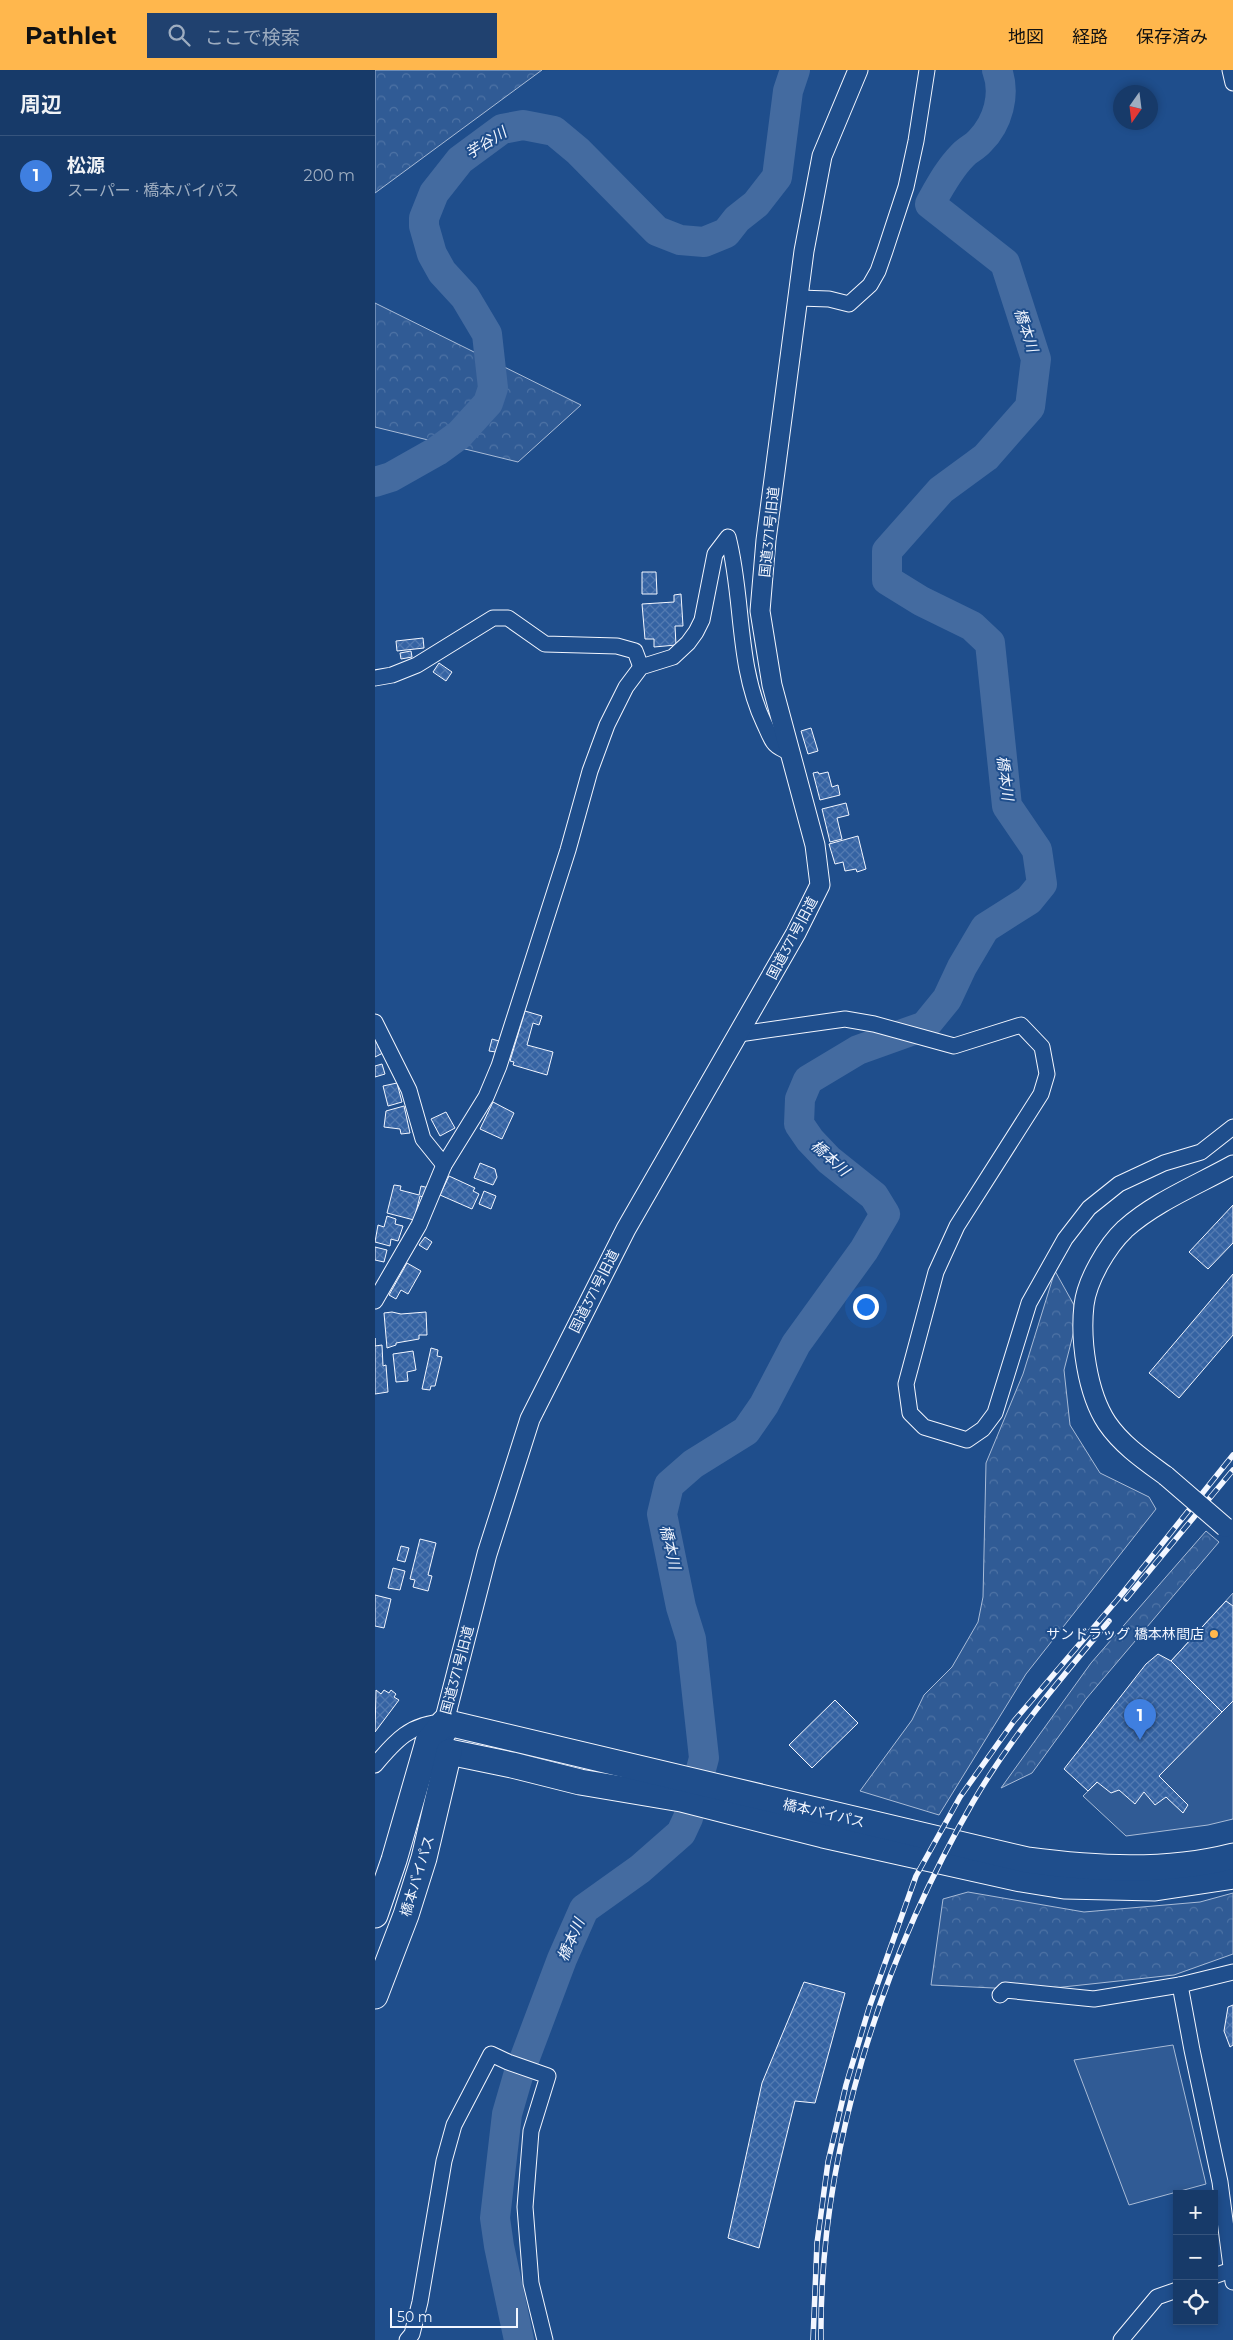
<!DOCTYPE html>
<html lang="ja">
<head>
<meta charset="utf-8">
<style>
  :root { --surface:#173a69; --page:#20416f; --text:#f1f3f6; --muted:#9eadc0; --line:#36547d; --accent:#ffb74d }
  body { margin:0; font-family:Montserrat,"Noto Sans JP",sans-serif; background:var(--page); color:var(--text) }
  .controls { position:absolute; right:15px; bottom:15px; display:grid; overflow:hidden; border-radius:0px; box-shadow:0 2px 8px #0003 }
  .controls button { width:45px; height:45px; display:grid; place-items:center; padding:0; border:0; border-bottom:1px solid var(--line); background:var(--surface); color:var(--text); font:25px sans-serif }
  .compass { position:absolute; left:738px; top:15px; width:45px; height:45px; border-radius:50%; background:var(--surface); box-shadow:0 2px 8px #0003; rotate:194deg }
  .scale { position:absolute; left:15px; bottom:12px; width:128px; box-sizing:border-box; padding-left:5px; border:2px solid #f2f6ff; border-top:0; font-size:14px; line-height:18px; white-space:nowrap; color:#f2f6ff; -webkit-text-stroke:4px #1f4e8c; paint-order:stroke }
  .you { position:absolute; left:490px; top:1236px; width:18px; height:18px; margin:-12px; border:4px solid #fff; border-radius:50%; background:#1a73e8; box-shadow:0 0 0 8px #1a73e833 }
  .badge { display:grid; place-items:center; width:32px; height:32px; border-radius:50%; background:var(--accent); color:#fff; font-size:16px; font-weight:700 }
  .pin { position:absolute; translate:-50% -41px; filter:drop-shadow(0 1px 2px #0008) }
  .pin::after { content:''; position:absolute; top:26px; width:18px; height:15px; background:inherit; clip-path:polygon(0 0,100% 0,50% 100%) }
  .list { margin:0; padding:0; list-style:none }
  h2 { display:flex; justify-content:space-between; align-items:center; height:65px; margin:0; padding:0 20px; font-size:21px }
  h2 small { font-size:16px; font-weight:400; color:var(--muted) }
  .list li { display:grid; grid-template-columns:32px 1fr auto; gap:15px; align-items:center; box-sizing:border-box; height:80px; padding:0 20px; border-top:1px solid var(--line) }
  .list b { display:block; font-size:19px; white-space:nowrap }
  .list p { margin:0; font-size:16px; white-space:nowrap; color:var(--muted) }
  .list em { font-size:16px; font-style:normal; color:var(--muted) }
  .icon { flex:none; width:28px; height:28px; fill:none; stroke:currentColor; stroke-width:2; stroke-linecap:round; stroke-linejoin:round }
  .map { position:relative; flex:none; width:858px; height:2270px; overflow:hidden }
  header { display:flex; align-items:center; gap:30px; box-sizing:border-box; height:70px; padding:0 25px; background:var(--accent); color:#111 }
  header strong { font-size:24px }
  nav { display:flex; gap:28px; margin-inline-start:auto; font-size:18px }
  .search { width:350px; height:45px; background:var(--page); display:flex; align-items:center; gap:12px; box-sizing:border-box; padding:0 18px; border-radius:0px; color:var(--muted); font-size:19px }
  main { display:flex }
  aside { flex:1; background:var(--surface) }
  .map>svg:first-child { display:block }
  .forest { fill:url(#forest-crowns); stroke:#a8bbd7 }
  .built { fill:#305b95; stroke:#a8bbd7 }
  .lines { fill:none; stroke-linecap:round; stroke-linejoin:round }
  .river { stroke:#446ba0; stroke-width:30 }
  .building { fill:url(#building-cross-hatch); stroke:#f2f6ff }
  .minor-casing { stroke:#f2f6ff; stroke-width:17 }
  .tertiary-casing { stroke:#f2f6ff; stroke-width:21 }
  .trunk-casing { stroke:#f2f6ff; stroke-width:27 }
  .minor { stroke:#1f4e8c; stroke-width:15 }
  .tertiary { stroke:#1f4e8c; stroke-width:19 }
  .trunk { stroke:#1f4e8c; stroke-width:25 }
  .rail-casing { stroke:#f2f6ff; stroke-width:5.5 }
  .rail { stroke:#1f4e8c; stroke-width:4; stroke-dasharray:11; stroke-linecap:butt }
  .tertiary-bridge-casing { stroke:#f2f6ff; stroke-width:21; stroke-linecap:butt }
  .tertiary-bridge { stroke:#1f4e8c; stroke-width:19 }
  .poi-dot { fill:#ffb74d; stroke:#1f4e8c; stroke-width:2 }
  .labels { text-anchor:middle; stroke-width:4; stroke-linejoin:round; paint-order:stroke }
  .street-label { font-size:14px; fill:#f2f6ff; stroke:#1f4e8c }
  .poi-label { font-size:14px; fill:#f2f6ff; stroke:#1f4e8c; text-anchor:end }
  .water-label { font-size:15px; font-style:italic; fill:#f2f6ff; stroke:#1f4e8c }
</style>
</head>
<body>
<header>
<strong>Pathlet</strong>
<div class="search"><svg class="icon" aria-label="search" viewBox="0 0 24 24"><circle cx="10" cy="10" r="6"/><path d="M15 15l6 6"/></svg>ここで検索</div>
<nav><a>地図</a><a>経路</a><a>保存済み</a></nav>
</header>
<main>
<aside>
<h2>周辺<small></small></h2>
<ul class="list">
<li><span class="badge" style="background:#3f7fe0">1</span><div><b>松源</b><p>スーパー · 橋本バイパス</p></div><em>200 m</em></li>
</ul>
</aside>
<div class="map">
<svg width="858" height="2270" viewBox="0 0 858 2270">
  <defs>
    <pattern id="forest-crowns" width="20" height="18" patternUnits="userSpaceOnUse" patternTransform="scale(1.25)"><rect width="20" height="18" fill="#305b95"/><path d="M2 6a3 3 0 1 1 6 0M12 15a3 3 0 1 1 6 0" fill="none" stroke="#4e73a5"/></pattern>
    <pattern id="building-cross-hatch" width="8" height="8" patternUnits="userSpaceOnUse" patternTransform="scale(1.25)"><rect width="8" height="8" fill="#3563a3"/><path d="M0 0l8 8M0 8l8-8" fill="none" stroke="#537ab1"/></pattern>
  </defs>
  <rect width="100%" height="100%" fill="#1f4e8c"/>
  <g class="forest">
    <path d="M 0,0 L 167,0 L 0,123 Z"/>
    <path d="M 0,234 L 0,233 L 206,335 L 143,392 L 0,357 Z"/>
    <path d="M 680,1201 L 699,1235 L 699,1261 L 689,1300 L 695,1355 L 725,1403 L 774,1427 L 781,1439 L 651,1604 L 564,1745 L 485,1721 L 537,1650 L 549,1625 L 577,1597 L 603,1552 L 608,1527 L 611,1393 L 648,1304 Z"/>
    <path d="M 831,1461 L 844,1472 L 711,1629 L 657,1703 L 626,1718 L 716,1593 Z"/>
    <path d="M 593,1822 L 709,1842 L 825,1832 L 858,1823 L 858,1884 L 799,1905 L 660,1920 L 556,1915 L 568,1829 Z"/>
  </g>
  <g class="built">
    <path d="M 858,1523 L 858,1749 L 833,1755 L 751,1766 L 708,1726 L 740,1695 L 796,1591 Z"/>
    <path d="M 798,1975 L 831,2114 L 754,2135 L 699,1990 Z"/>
  </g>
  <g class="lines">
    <g class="river">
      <path d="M 0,412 L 16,407 L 62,381 L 84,365 L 113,333 L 118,318 L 112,264 L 90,227 L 67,202 L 57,184 L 49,156 L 49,148 L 59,123 L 85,90 L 127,59 L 148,55 L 179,61 L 203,81 L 282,161 L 305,170 L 329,172 L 351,163 L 362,149 L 381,134 L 402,107 L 413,21 L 420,0"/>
      <path d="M 144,2270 L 124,2176 L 120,2148 L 132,2044 L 143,2006 L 187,1889 L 209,1839 L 265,1799 L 306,1763 L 313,1748 L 329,1688 L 316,1569 L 306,1537 L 287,1444 L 294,1415 L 318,1394 L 371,1361 L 389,1335 L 421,1274 L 489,1180 L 510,1144 L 499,1126 L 454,1090 L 435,1070 L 424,1054 L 425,1029 L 433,1010 L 483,980 L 550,956 L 572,929 L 587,897 L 610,858 L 654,830 L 667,814 L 662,780 L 632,736 L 615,573 L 597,556 L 546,531 L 512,510 L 512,481 L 566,420 L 611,387 L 655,337 L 661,289 L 630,193 L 555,134 C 564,118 574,99 587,86 C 592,80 600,77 605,71 C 623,53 631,24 622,0"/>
    </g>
  </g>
  <g class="building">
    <path d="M 267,502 L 281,502 L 282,524 L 267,524 Z"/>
    <path d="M 306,524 L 308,556 L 300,556 L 301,575 L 279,577 L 279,569 L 270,569 L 267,534 L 299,532 L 299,525 Z"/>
    <path d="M 48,568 L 49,578 L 22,581 L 21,571 Z"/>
    <path d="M 36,581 L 37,587 L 26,589 L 25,583 Z"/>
    <path d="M 64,593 L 77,602 L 71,611 L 58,602 Z"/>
    <path d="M 436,658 L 443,681 L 433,684 L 426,661 Z"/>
    <path d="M 443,702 L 444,704 L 453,702 L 457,717 L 463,715 L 465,725 L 445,730 L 438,703 Z"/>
    <path d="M 471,733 L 474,745 L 462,748 L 467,769 L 455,772 L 447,739 Z"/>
    <path d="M 483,766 L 491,799 L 482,802 L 481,799 L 470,801 L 468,792 L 460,794 L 454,774 Z"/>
    <path d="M 150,941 L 167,946 L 164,955 L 158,953 L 152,975 L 178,982 L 172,1005 L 138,995 L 139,992 L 135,991 Z"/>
    <path d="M 0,968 L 8,983 L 0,987 Z"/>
    <path d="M 117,969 L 124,971 L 121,982 L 114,981 Z"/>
    <path d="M 7,994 L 10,1004 L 0,1007 L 0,996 Z"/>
    <path d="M 22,1013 L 27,1032 L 13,1036 L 8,1016 Z"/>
    <path d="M 118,1032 L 139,1043 L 127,1069 L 105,1059 Z"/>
    <path d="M 29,1036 L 35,1063 L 26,1064 L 25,1059 L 9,1057 L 11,1041 Z"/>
    <path d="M 71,1042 L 80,1058 L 65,1066 L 56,1049 Z"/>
    <path d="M 105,1093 L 120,1099 L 122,1107 L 118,1115 L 99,1108 Z"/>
    <path d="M 74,1106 L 100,1118 L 98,1121 L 104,1124 L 97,1139 L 65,1125 Z"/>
    <path d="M 19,1115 L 26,1116 L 25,1120 L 44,1125 L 46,1116 L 54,1118 L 51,1128 L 45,1126 L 39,1150 L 12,1143 Z"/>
    <path d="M 109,1121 L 121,1126 L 116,1139 L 104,1134 Z"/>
    <path d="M 858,1135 L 858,1173 L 833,1199 L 814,1182 Z"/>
    <path d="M 12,1146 L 21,1149 L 20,1154 L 28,1156 L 23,1171 L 16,1169 L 15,1176 L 0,1172 L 3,1155 L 9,1157 Z"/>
    <path d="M 50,1167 L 57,1172 L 52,1180 L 44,1175 Z"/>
    <path d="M 0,1177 L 12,1180 L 9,1192 L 0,1190 Z"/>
    <path d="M 32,1193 L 46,1201 L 33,1224 L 26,1220 L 21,1229 L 14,1225 Z"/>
    <path d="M 858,1204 L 858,1265 L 804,1328 L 774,1303 Z"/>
    <path d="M 17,1242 L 26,1244 L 51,1242 L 52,1265 L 44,1265 L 44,1269 L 21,1273 L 21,1275 L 12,1278 L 9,1243 Z"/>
    <path d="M 0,1268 L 0,1276 L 7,1275 L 8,1296 L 11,1295 L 13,1322 L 0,1324 Z"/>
    <path d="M 56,1278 L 63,1280 L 62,1286 L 67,1287 L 60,1316 L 56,1316 L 55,1320 L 47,1319 Z"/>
    <path d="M 38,1281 L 41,1300 L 32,1302 L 33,1311 L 21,1312 L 18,1284 Z"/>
    <path d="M 45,1469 L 61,1473 L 53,1505 L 57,1506 L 53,1521 L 38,1517 L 40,1510 L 35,1509 Z"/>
    <path d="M 26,1476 L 34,1478 L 30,1492 L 22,1490 Z"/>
    <path d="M 18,1498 L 30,1501 L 25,1520 L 13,1518 Z"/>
    <path d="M 0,1525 L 16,1529 L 9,1558 L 0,1556 Z"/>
    <path d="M 851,1531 L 858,1536 L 858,1631 L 847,1642 L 796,1591 Z"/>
    <path d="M 783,1584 L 796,1591 L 847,1642 L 784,1706 L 813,1735 L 808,1743 L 791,1727 L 780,1735 L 769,1722 L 760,1734 L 744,1720 L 736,1723 L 722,1712 L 713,1721 L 689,1699 L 771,1594 Z"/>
    <path d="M 1,1620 L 6,1624 L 9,1620 L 14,1623 L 16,1620 L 21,1624 L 19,1627 L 24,1630 L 0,1662 Z"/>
    <path d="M 460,1630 L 483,1653 L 437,1698 L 414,1675 Z"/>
    <path d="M 429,1912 L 470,1923 L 440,2033 L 420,2031 L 384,2178 L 353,2168 L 387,2013 Z"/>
    <path d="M 858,1935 L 858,1975 L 855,1977 L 849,1961 L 853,1937 Z"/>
  </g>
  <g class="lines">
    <g class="minor-casing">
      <g id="minor">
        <path d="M 855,0 L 858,13"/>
        <path d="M 424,228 L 454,229 L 474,234 L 495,215 L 503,201 L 510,181 L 531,117 L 541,71 L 552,0"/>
        <path d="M 0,608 L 17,605 L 42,595 L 118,548 L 133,548 L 170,574 L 242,576 L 260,581 L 266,597"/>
        <path d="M 0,952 L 34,1020 L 48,1069 L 69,1095"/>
        <path d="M 364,964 L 470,949 L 499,954 L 579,976 L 646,955 L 667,977 L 672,1004 L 666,1024 L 582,1156 L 561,1202 L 531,1314 L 535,1343 L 549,1357 L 592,1370 L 608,1359 L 620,1343 L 654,1233 L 690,1169 L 714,1138 L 744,1114 L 789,1093 L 826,1082 L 858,1057"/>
        <path d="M 0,1231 L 44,1155 L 69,1095 L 111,1027 L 124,996 L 193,780 L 215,701 L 232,655 L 251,617 L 266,597 L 298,587 L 313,573 L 321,562 L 327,550 L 340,484 L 353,467 C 369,528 361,594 389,653 C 392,659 395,668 399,673 C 402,678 410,680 415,683"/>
        <path d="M 0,1695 C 20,1671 36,1653 69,1652"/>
        <path d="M 805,1915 L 817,1980 L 845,2112 L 858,2212"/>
        <path d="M 625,1925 L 630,1920 L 719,1929 L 805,1915 L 858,1902"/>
        <path d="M 839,2206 L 856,2200"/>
        <path d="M 32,2270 L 37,2264 L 45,2232 L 69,2091 L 79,2055 L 116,1984 L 133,1992 L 173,2006 L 156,2061 L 150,2137 L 156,2213 L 170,2270"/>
        <path d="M 746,2270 L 782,2227 L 802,2220"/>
      </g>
    </g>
    <g class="tertiary-casing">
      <g id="tertiary">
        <path d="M 791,1406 C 769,1390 747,1375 732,1353 C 712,1323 705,1270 709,1235 C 712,1210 732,1176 750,1159 C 780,1132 822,1115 858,1095"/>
        <path d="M 71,1664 L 69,1652 L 112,1484 L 155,1349 L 251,1159 L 421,863 L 445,815 L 440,775 L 397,615 L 385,541 L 391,470 L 429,181 L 447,86 L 483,0"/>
      </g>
    </g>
    <g class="trunk-casing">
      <g id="trunk">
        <path d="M 53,1672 L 74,1682 L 137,1695 L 205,1712 L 306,1729 L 448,1765 L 646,1809 L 689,1816 L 780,1818 L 858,1806"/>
        <path d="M 0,1845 L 19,1790 L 53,1672 L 69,1652 L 652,1790 C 720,1799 791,1803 858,1786"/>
        <path d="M 0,1926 L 31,1845 L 49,1788 L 74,1682"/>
      </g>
    </g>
    <use href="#minor" class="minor"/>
    <use href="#tertiary" class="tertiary"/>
    <use href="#trunk" class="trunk"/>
    <g class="rail-casing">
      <g id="rail">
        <path d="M 751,1529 L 858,1400"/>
        <path d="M 438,2270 L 442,2173 L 453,2092 L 471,2015 L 494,1938 L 541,1806 L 585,1727 L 639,1651 L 742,1530 L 858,1385"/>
        <path d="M 446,2270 C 444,2085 506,1891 598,1732 C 636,1667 686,1608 734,1551"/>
      </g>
    </g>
    <use href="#rail" class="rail"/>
    <g class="tertiary-bridge-casing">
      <path id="tertiary-bridge" d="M 791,1406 L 850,1457"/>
    </g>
    <use href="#tertiary-bridge" class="tertiary-bridge"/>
  </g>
  <circle class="poi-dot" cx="839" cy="1564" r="5"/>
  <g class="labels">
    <g class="street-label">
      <text transform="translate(394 462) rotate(-84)" y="5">国道371号旧道</text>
      <text transform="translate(417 868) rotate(-62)" y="5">国道371号旧道</text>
      <text transform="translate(219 1221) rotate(-63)" y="5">国道371号旧道</text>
      <text transform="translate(82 1600) rotate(-75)" y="5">国道371号旧道</text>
      <text transform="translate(449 1743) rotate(13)" y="5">橋本バイパス</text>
      <text transform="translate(42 1806) rotate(-73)" y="5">橋本バイパス</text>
    </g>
    <g class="poi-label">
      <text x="829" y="1569">サンドラッグ 橋本林間店</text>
    </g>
    <g class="water-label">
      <text transform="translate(111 73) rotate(-32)" y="5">芋谷川</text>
      <text transform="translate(651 260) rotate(72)" y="5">橋本川</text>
      <text transform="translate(630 708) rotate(83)" y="5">橋本川</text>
      <text transform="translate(455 1088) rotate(42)" y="5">橋本川</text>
      <text transform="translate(295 1477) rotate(77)" y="5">橋本川</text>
      <text transform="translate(196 1870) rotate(-66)" y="5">橋本川</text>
    </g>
  </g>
</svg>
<div class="controls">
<button>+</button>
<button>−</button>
<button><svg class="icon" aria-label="locate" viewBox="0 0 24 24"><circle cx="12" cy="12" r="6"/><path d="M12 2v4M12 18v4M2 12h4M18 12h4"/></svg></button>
</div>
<svg class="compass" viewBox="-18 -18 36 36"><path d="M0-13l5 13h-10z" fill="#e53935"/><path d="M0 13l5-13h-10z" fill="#9eadc0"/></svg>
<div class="scale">50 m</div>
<div class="you"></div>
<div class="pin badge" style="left:765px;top:1670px;background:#3f7fe0">1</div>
</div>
</main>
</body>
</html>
